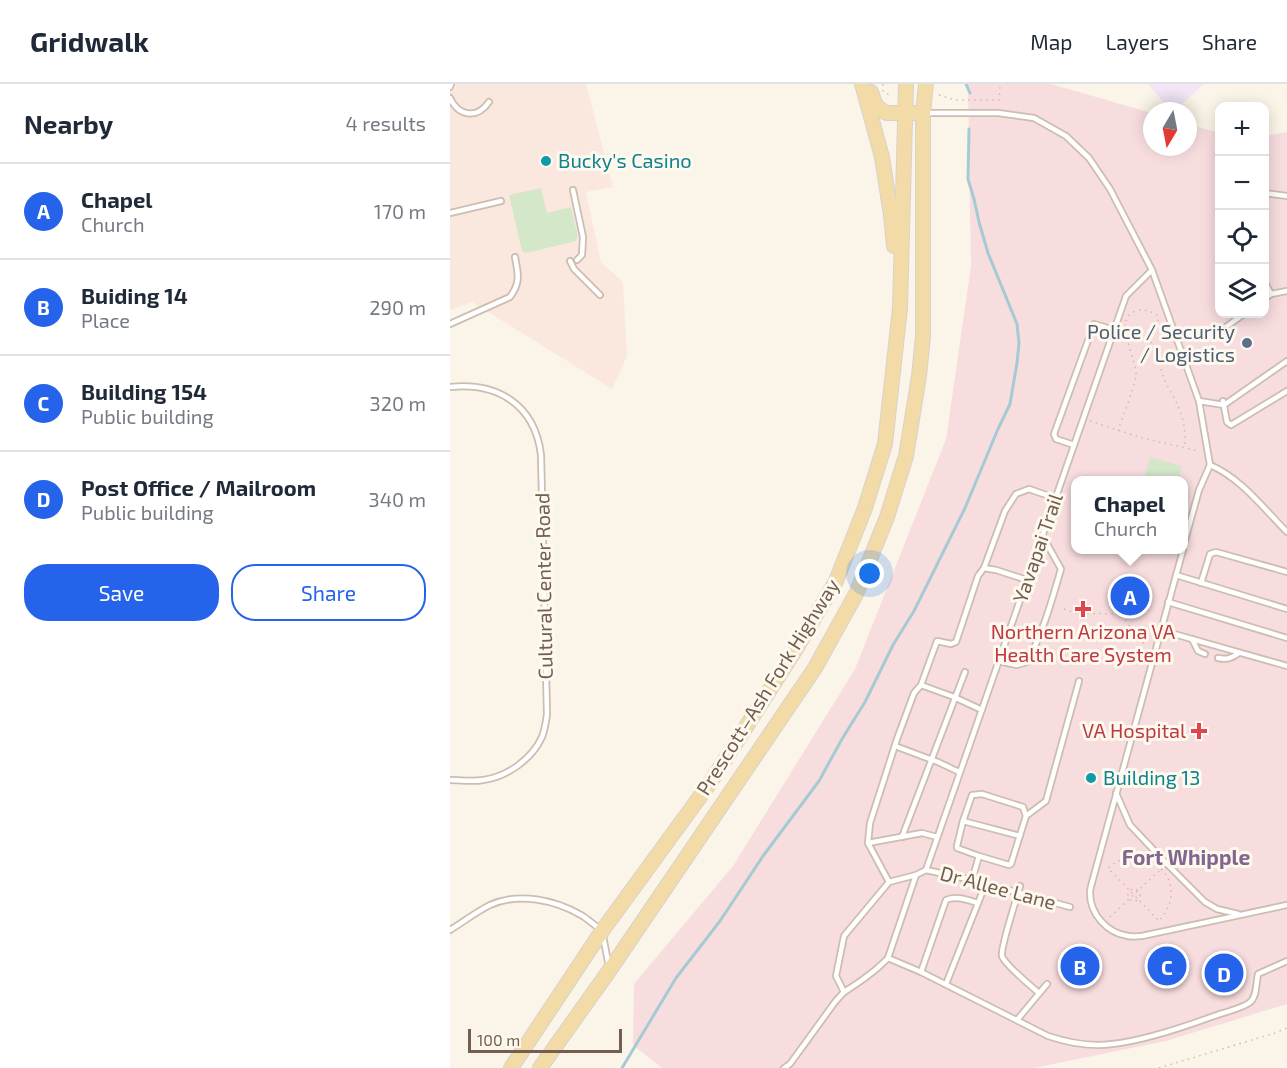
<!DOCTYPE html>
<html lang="en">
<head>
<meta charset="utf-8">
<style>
  :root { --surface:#fff; --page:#f6f6f7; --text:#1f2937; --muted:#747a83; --line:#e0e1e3; --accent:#2563eb }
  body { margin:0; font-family:"Exo 2",sans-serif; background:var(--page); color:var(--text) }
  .controls { position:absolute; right:18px; top:18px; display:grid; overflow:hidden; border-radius:12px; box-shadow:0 3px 15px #0003 }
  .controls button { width:54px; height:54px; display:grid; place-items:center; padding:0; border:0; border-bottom:2px solid var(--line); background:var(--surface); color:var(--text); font:30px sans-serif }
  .compass { position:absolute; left:693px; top:18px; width:54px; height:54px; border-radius:50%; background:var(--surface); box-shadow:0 3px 15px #0003; rotate:190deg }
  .scale { position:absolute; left:18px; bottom:15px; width:154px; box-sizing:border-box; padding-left:6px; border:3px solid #735e4f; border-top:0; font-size:16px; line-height:21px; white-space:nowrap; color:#735e4f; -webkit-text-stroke:4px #fdf9ef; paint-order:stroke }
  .you { position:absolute; left:420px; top:490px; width:21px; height:21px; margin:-15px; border:4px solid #fff; border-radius:50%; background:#1a73e8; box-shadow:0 0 0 9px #1a73e833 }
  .badge { display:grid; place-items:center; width:39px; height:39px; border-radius:50%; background:var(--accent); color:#fff; font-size:20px; font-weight:700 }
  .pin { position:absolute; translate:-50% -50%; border:3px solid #fff; box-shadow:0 2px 6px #0006 }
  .popup { position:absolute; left:621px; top:392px; width:117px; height:78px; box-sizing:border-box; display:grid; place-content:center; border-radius:12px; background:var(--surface); filter:drop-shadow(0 2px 4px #0005); font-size:20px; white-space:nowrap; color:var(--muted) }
  .popup b { font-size:22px; color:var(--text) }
  .popup::after { content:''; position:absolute; left:50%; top:100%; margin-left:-12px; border:12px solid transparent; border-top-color:var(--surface) }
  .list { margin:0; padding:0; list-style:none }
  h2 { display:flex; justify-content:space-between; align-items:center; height:78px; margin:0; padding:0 24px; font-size:26px }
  h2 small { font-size:20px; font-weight:400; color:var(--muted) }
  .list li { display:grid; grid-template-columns:39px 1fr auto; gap:18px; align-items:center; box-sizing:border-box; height:96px; padding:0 24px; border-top:2px solid var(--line) }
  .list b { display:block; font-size:22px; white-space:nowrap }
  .list p { margin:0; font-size:20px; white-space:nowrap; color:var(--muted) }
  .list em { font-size:20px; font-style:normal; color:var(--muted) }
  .actions { display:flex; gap:12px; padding:18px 24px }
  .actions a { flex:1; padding:14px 0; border:2px solid var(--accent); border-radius:24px; text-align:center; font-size:21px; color:var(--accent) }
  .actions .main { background:var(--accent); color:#fff }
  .icon { flex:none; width:33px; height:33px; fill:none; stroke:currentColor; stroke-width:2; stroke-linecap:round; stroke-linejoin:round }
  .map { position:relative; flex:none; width:837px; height:984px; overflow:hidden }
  header { display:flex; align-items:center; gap:36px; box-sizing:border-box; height:84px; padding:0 30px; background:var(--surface); border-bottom:2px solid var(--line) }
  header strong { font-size:28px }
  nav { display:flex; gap:33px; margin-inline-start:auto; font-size:21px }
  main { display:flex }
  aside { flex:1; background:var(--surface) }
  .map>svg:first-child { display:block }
  .commercial { fill:#fae8de }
  .education { fill:#f2e6f7 }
  .medical { fill:#f8dddf; fill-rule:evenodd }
  .green { fill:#d4e7c9 }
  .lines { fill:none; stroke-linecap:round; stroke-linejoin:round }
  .stream { stroke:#a6cad4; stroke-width:3 }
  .service-casing { stroke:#ccbdb0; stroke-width:8 }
  .primary-casing { stroke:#d8d2ce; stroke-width:16 }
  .path { stroke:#d3baa6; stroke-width:1.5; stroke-dasharray:1.5 4.5; stroke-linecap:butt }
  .service { stroke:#fff; stroke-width:4.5 }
  .primary { stroke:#f3dba8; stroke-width:14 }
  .culture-dot { fill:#0f9aa8; stroke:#fdf9ef; stroke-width:2 }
  .service-dot { fill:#5c6f8a; stroke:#fdf9ef; stroke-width:2 }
  .health-dot { fill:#e0444e; stroke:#fdf9ef; stroke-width:2 }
  .labels { text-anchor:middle; stroke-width:6; stroke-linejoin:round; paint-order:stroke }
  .culture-label { font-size:20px; fill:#0d838f; stroke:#fdf9ef; text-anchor:start }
  .service-label { font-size:20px; fill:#4e5e75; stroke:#fdf9ef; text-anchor:end }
  .street-label { font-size:20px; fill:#735e4f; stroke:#fdf9ef }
  .health-label { font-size:20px; fill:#be3a42; stroke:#fdf9ef }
  .neighbourhood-label { font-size:21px; font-weight:bold; fill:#83668e; stroke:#fdf9ef }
</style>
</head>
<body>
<header>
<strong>Gridwalk</strong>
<nav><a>Map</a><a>Layers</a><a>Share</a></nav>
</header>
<main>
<aside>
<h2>Nearby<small>4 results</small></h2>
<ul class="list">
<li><span class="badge">A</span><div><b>Chapel</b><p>Church</p></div><em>170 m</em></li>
<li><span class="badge">B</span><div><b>Buiding 14</b><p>Place</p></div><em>290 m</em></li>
<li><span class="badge">C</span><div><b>Building 154</b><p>Public building</p></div><em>320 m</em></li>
<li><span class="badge">D</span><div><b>Post Office / Mailroom</b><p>Public building</p></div><em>340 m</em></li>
</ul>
<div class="actions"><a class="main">Save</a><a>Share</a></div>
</aside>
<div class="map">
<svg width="837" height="984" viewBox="0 0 837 984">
  <rect width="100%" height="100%" fill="#fbf5e9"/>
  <path class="commercial" d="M 0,0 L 136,0 L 163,103 L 136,108 L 151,178 L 173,198 L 177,272 L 162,305 L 22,218 L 0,226 Z"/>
  <path class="education" d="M 698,0 L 754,0 L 724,27 L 721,27 Z"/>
  <path class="medical" d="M 518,0 L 601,0 L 702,29 L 702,63 L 738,63 L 738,40 L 769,49 L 770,230 L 814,230 L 815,52 L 837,48 L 837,920 L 716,957 L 584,984 L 212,984 L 183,961 L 184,900 L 283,782 L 405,585 L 496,355 L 521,182 ZM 626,396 L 734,396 L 734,466 L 626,466 Z"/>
  <g class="green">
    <path d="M 91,104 L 97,129 L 121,123 L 128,152 L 126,157 L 76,169 L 72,167 L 59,111 Z"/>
    <path d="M 700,373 L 732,382 L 729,396 L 694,396 Z"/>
  </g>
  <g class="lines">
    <g class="stream">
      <path d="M 516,0 L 520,9"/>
      <path d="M 172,984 L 226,894 L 270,837 L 313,772 L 369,697 L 392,655 L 415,618 L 443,561 L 464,527 L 515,424 L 548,345 L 560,320 L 567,279 L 569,259 L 567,240 L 538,169 L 529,138 L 524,115 L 518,95 L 519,45"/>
    </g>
    <g class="service-casing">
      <g id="service">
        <path d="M 0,3 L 1,0"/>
        <path d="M 0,14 C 9,33 27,35 39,18"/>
        <path d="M 476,29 L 548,29 L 584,34 L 616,52 L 639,74 L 660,105 L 702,186 L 749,317 L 760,381"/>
        <path d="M 123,106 L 133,153 L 132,171 L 127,176"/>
        <path d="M 814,109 L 837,112"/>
        <path d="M 0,129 L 51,117"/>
        <path d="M 120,177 L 124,185 L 150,211"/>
        <path d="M 814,197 L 821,210"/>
        <path d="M 814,215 L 821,210 L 837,207"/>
        <path d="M 0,240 L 60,213 C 71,198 68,190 65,173"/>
        <path d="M 773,245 L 794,230"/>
        <path d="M 0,303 C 48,298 85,321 91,371 L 97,630 C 96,638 95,645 92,653 C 82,675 57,693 33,696 C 22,698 11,696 0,696"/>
        <path d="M 749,317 L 774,321 L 837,277"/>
        <path d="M 773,317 L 777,338 L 781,341 L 837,307"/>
        <path d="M 624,361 L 606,355 L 604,350 L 644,240 L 664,246"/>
        <path d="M 760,381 C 791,394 814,425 837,448"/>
        <path d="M 734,460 L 749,406 L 760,381"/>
        <path d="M 733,466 L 643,795 C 642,799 640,804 640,809 C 640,830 657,849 678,852 C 682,853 688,852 692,852 L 837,821"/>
        <path d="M 534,484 L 555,427 L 566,410 L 579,405 L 605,414"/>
        <path d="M 726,491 L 837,525"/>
        <path d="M 751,499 L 760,470 L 766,468 L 837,488"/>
        <path d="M 718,518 L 837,554"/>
        <path d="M 710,546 L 837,582"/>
        <path d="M 742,555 L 748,567 L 755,570"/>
        <path d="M 768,574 C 777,576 782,574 789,569"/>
        <path d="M 548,577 L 567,581 L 577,578 C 593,549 602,516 611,485 L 592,451"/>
        <path d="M 471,601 L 487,557 L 501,560 L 506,558 L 528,492 L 534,484 L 546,486 L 577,496"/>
        <path d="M 445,662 L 488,678 L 509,688"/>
        <path d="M 666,709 L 680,741 L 716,779 L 755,818 L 767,825 L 788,830"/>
        <path d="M 576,732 L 596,717 L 629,597"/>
        <path d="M 513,737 L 570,752"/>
        <path d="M 452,753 L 515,588"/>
        <path d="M 418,759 L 472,749 L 487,753"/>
        <path d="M 476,786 L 466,791 L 439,798 L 394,852 L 386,892 L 394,908 C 410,898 425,888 438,874 L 471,888 L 598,952 C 619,959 640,963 662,960 C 693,957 734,943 764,932 C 773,929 792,924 799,919 C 807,914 806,899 808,890 L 837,877"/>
        <path d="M 476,786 L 676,212 L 702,186"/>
        <path d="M 476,786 L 522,796 L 620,823"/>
        <path d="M 522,796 L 529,772 L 559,781 L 561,780 L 576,732 L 573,723 L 532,710 L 522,711 L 513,737 L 507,762 L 507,764 L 529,772"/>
        <path d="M 439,798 L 418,759 L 420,739 L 447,655 L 464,609 L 471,601 L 504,613 L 532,626"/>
        <path d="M 570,802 C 567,814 550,864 552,872 C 554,880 581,902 589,909"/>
        <path d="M 0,846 C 13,838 26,828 40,821 C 69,808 105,816 131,831 C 138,835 144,841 150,845"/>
        <path d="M 153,852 L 159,883"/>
        <path d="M 438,874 L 466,791"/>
        <path d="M 471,888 L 496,816 C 506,811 518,816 528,819"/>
        <path d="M 496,900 L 536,799"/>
        <path d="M 567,936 L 597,900"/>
        <path d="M 334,984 L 340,980 L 385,918 L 394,908"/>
      </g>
    </g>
    <g class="primary-casing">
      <g id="primary">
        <path d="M 412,0 L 432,73 L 441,131 L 444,162"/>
        <path d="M 421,8 L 426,22 L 436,29 L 464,29"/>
        <path d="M 61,984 L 152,847 L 260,699 L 346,565 L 386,497 L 415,424 L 435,360 L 450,224 L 456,0"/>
        <path d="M 90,984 L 159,887 L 365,584 L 406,510 L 437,433 L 456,372 L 469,292 L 473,252 L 473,29 L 476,0"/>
      </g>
    </g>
    <g class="path">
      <path d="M 433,0 L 433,7 L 437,10 L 442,11"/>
      <path d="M 489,11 L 505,16 L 549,16 L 550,3 L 549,0"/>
      <path d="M 640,337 L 692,354 L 749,367"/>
      <path d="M 668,347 C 673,331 683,308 686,292 C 688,276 661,235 686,227 C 694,224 702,228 708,232 C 710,246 700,246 701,256 C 701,263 708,270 711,275 C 708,291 721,306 727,320 C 733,332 737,350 734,363"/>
      <path d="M 614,525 L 625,529 L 673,530 L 687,557 L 698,560"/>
      <path d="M 684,773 C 720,778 733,810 709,837 L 658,784 C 666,777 674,774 684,773 Z"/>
      <circle cx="684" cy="811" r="6"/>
      <path d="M 660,833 L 711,785"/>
      <path d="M 709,984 L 825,949 L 837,944"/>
    </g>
    <use href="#service" class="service"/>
    <use href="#primary" class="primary"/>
  </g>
  <g class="culture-dot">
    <circle cx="96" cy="77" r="6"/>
    <circle cx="641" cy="694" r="6"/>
  </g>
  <circle class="service-dot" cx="797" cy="259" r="6"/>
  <g class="health-dot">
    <path d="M630 516h6v6h6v6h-6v6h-6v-6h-6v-6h6z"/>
    <path d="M746 638h6v6h6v6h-6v6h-6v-6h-6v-6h6z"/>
  </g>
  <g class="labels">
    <g class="culture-label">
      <text x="108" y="84">Bucky's Casino</text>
      <text x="653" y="701">Building 13</text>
    </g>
    <g class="service-label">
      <text x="785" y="255">Police / Security<tspan x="785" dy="23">/ Logistics</tspan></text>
    </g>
    <g class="street-label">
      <text transform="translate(588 464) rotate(-71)" y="7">Yavapai Trail</text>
      <text transform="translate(94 502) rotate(-91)" y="7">Cultural Center Road</text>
      <text transform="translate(318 603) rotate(-58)" y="7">Prescott–Ash Fork Highway</text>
      <text transform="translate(548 804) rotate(15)" y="7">Dr Allee Lane</text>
    </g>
    <g class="health-label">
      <text x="633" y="555">Northern Arizona VA<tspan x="633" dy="23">Health Care System</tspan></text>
      <text x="736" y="654" text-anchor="end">VA Hospital</text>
    </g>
    <g class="neighbourhood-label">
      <text x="736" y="781">Fort Whipple</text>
    </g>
  </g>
</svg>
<div class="controls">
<button>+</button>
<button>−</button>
<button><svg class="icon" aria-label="locate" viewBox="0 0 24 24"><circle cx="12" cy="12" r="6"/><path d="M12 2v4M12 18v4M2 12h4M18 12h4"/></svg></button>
<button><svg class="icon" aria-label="layers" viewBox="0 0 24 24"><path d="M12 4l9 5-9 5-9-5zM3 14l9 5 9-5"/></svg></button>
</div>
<svg class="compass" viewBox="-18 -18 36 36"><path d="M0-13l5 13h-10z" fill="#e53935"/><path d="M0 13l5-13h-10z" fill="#747a83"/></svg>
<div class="scale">100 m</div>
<div class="you"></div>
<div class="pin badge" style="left:680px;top:512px">A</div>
<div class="popup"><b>Chapel</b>Church</div>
<div class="pin badge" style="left:630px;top:882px">B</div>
<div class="pin badge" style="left:717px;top:882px">C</div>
<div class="pin badge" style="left:774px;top:889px">D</div>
</div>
</main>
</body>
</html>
